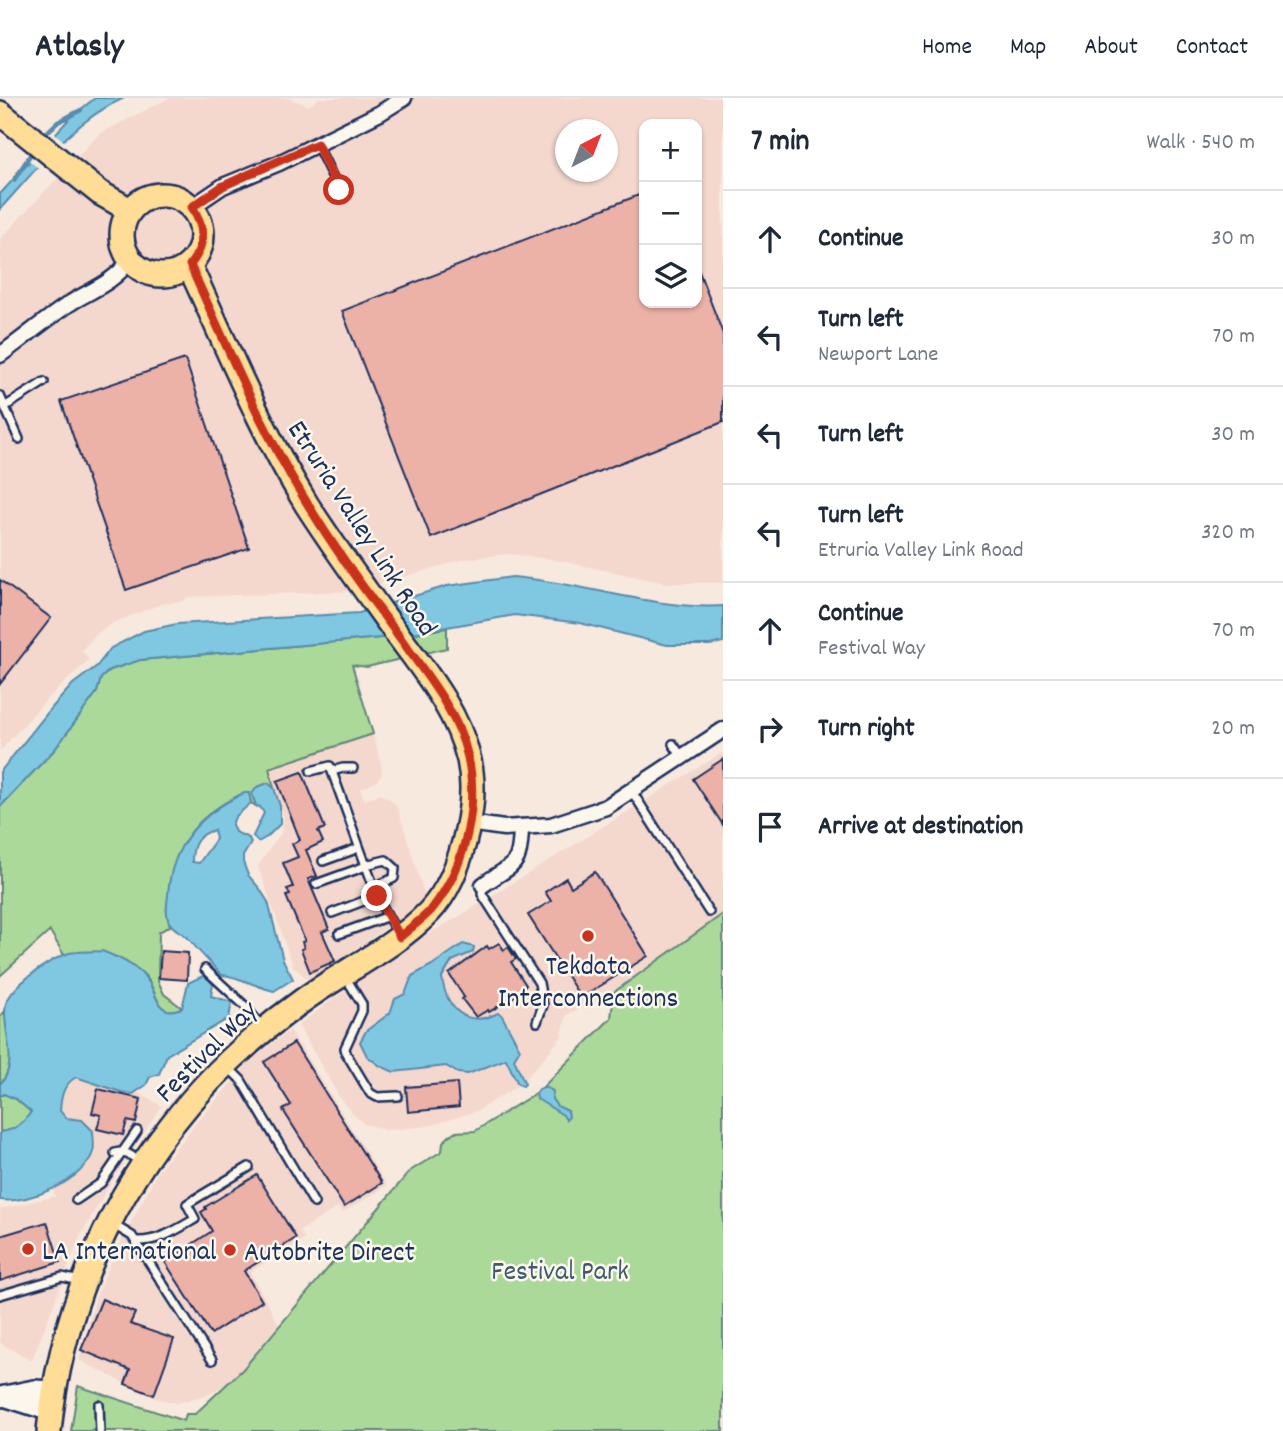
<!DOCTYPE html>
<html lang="en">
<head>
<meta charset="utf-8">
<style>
  :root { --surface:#fff; --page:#f6f6f7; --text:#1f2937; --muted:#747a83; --line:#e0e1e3 }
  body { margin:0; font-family:Dekko,sans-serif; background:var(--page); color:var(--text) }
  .controls { position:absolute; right:21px; top:21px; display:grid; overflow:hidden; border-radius:14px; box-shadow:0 2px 5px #0004 }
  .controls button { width:63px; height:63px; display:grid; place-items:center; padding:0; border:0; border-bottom:2px solid var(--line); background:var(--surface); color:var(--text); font:35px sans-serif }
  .compass { position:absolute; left:555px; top:21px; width:63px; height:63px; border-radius:50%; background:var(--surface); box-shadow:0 2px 5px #0004; rotate:42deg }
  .stop { position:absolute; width:21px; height:21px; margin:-16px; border:5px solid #c8321e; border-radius:50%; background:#fff }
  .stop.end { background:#c8321e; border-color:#fff; box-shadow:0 2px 7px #0008 }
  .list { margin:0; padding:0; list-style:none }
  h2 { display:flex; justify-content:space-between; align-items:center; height:91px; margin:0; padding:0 28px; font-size:30px }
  h2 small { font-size:23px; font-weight:400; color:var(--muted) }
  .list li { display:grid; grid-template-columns:46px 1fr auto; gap:21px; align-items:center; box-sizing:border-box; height:98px; padding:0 28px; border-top:2px solid var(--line) }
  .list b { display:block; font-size:26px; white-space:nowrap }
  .list p { margin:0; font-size:23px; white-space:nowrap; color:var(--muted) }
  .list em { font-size:23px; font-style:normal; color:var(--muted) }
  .icon { flex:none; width:38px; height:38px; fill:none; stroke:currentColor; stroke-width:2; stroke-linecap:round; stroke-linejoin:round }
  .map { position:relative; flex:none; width:723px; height:1333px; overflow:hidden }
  header { display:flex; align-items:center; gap:42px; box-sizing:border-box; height:98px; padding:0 35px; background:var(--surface); border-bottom:2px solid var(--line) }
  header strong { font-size:33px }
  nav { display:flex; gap:38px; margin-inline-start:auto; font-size:24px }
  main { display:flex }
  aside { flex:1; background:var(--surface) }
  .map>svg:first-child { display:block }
  .built { fill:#f4d8ce; fill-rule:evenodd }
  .green { fill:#aad999; stroke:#62847c; stroke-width:2 }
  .water { fill:#80c8e1; stroke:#588bad; stroke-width:2; fill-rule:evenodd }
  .pier { fill:#f8e9de }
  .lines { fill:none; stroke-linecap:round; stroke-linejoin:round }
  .stream { stroke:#588bad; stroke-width:4.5 }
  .building { fill:#ecb2a7; stroke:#1b2f5e; stroke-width:2 }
  .lane-casing { stroke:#1b2f5e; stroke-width:12 }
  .street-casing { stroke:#1b2f5e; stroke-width:19 }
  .secondary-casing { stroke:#1b2f5e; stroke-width:24 }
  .primary-casing { stroke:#1b2f5e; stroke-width:28 }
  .lane { stroke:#fbf7ec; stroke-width:7 }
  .street { stroke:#fbf7ec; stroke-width:14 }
  .secondary { stroke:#fbf7ec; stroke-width:19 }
  .primary { stroke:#ffdd96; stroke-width:23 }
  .route { stroke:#c8321e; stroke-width:9 }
  .poi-dot { fill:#c8321e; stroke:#fbf7ec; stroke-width:2.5 }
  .labels { text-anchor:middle; stroke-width:5; stroke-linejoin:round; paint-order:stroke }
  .street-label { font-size:28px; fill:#1b2f5e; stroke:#fbf7ec }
  .poi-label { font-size:28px; fill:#1b2f5e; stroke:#fbf7ec; text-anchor:start }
  .park-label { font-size:28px; fill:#3f5a6d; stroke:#fbf7ec }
</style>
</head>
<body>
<header>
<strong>Atlasly</strong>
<nav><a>Home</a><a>Map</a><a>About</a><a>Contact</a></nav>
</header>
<main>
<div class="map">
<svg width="723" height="1333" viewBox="0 0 723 1333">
  <rect width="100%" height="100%" fill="#f8e9de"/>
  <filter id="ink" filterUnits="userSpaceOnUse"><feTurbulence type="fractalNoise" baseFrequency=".0143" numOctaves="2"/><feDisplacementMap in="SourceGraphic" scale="14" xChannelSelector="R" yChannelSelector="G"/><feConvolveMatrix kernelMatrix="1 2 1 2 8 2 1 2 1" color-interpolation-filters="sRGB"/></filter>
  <g filter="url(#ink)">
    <g class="built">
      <path d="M 169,0 L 288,0 L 309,8 L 319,0 L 723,0 L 723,485 L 666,485 L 551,461 L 508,456 L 465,461 L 354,493 L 187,499 L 184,503 L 161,506 L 113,525 L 96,536 L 82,552 L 89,562 L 48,600 L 0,653 L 0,141 L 99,36 ZM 644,26 L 697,26 L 697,205 L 644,205 ZM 566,32 L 608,32 L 608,74 L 566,74 Z"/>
      <path d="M 373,636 L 381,665 L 382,676 L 376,684 L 360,691 L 365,702 L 379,696 L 389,700 L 397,708 L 425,798 L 404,818 L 309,883 L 293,868 L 258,768 L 282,733 L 284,720 L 269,670 Z"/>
      <path d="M 723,654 L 723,816 L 614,894 L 567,917 L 561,940 L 522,985 L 477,1013 L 429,1028 L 386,1032 L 364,1026 L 352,1015 L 338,997 L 298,927 L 400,852 L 463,816 Z"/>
      <path d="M 290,932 L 387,1088 L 342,1115 L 338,1109 L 300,1133 L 305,1141 L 250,1174 L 279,1227 L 243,1271 L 229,1284 L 212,1295 L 177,1305 L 154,1300 L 79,1262 L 95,1201 L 112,1161 L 158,1073 L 196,1025 L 255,958 Z"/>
      <path d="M 76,979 L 104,989 L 133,996 L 137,994 L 162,1008 L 116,1076 L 80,1139 L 32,1262 L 0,1245 L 0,1111 L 56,1098 L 52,1092 L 86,1068 L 94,1053 L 93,1032 L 82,1022 L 66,1020 L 60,1013 L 61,998 L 68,984 Z"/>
    </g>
    <g class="green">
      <path d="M 447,530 L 447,550 L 367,569 L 352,567 L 373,636 L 269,670 L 274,690 L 268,685 L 252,696 L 256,708 L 251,705 L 249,695 L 244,695 C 200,715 173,745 169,795 C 168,807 166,816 170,828 L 159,834 L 158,883 L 164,896 L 182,910 C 155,921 158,894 147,880 C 141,873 128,863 120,860 C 105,856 86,857 71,855 L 64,857 L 50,833 L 0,878 L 0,709 L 55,651 L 97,594 L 101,580 L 110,572 L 140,562 L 391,539 Z"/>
      <path d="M 723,816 L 723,1333 L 71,1333 L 78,1288 L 184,1323 L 186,1316 L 195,1316 L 243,1271 L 410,1073 L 442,1053 L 443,1044 L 454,1034 L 475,1033 L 539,993 L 611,920 L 614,894 Z"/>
      <path d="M 5,913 C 8,933 17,970 0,986 L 0,919 Z"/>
      <path d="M 4,996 L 16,1001 L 31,1014 C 23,1026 15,1033 0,1034 L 0,998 Z"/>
    </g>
    <g class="water">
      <path d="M 95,0 L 124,0 C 72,23 38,70 0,111 L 0,96 L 70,20 Z"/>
      <path d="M 512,479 C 583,484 651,512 723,508 L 723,544 L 710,547 L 667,547 L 580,525 L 515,517 L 391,539 L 140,562 L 110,572 L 101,580 L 97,594 L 55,651 L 0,709 L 0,674 L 49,613 L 73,586 L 97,568 L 111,550 L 144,533 L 177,526 L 359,515 L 447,488 Z"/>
      <path d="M 268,685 L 274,690 L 280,708 L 280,726 L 267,739 L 258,744 L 253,738 L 264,715 L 260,709 L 256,708 L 252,696 L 257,689 Z"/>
      <path d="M 244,695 L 249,695 L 251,705 L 235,719 L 232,727 L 235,734 L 249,740 L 251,745 L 243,758 L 243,764 L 248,777 L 260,791 L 268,804 L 283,862 L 293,881 L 274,893 C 259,890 235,877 222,877 C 210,865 199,854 189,841 C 183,834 173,832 169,824 C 165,816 167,806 168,797 C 171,747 200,716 244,695 ZM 214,732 L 216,741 L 199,765 L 192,764 C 192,747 197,737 214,732 Z"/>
      <path d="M 463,846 L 474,849 L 473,854 L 452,863 L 442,879 C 446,911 467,931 498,915 L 501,916 L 520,951 L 514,961 L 525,986 L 523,988 L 518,986 L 506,961 L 468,976 L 458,975 L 446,968 L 394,974 L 380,968 L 367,958 L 360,944 L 366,933 L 390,915 L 395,901 L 405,896 L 412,878 L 432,867 Z"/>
      <path d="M 102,853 C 117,859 134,866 145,879 C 158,892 154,921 182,910 L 188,885 L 205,877 L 213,886 L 211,898 L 232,904 L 229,920 L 167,957 L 159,976 L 150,979 L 146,987 L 133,996 L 121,994 L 76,979 C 63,987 61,998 60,1013 L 66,1020 L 82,1022 L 93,1033 C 93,1039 95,1048 93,1054 C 84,1083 28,1106 0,1102 L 0,1034 C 14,1033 23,1026 31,1014 L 16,1001 L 4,996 L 0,998 L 0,986 C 21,966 0,928 6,906 C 12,887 50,861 69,855 C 79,853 91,854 102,853 Z"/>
      <path d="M 545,989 L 553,993 L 552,1001 L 557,1008 L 568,1013 L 569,1019 L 566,1022 L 563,1017 L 537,1001 L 536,996 L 539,991 Z"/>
    </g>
    <path class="pier" d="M 53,34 L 66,45 L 41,72 L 28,62 Z"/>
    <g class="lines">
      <g class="stream">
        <path d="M 43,38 L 58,24 L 81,12"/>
        <path d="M 14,82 L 34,51"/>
      </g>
    </g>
    <g class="building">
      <path d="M 644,95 L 644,205 L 697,205 L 698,171 L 723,236 L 723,324 L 431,440 L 342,213 Z"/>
      <path d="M 185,261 L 249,450 L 126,492 L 61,303 Z"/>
      <path d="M 0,482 L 51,520 L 0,586 Z"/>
      <path d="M 723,661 L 723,727 L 693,681 Z"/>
      <path d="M 302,674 L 325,730 L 318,733 L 323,744 L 306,752 L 317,778 L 308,781 L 329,831 L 322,834 L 335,863 L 310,874 L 301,851 L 304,850 L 302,844 L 305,843 L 286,798 L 290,797 L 287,791 L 293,789 L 283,765 L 298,759 L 292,746 L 300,742 L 277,683 Z"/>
      <path d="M 595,774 L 648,858 L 581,900 L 528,817 L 551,803 L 545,794 L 566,780 L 571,789 Z"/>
      <path d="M 499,845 L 504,852 L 508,849 L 516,861 L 511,864 L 526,887 L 516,894 L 518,896 L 489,914 L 488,912 L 476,919 L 462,901 L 464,899 L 449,876 L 487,848 L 489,851 Z"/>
      <path d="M 161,853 L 188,855 L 187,882 L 159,880 Z"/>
      <path d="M 294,945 L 382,1085 L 344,1109 L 283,1012 L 291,1007 L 264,964 Z"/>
      <path d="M 457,985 L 459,1009 L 408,1014 L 406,989 Z"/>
      <path d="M 98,991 L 141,1001 L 136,1025 L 127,1023 L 123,1037 L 97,1031 L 101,1017 L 92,1015 Z"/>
      <path d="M 257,1077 L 296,1140 L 244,1173 L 262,1203 L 211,1236 L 165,1164 L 212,1133 L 201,1114 L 206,1111 L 205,1109 Z"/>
      <path d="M 47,1124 L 60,1164 L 0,1183 L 0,1138 Z"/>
      <path d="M 102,1201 L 135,1215 L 130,1226 L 174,1241 L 154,1297 L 125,1286 L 130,1272 L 81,1252 Z"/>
    </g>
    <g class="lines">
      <g class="lane-casing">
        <g id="lane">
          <path d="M 317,47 L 339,92"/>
          <path d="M 0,298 L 19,341"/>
          <path d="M 6,308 L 44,284"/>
          <path d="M 673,646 L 682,659"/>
          <path d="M 311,673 L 330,668 L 377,798 L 397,835"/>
          <path d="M 332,673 L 343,670 L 353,670"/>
          <path d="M 631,692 L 709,814"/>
          <path d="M 323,763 L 359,750"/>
          <path d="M 365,767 L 386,762 L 395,770 L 394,780 L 373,790"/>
          <path d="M 316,786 L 366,768"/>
          <path d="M 483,787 L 482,796 L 539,885 L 543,907 L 537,924"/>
          <path d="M 332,815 L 377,798"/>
          <path d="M 339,836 L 386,819"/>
          <path d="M 205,871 L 245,908 L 263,930"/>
          <path d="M 346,880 L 362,906 L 362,913 L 345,950 L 346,955 L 370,995 L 377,999 L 398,998"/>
          <path d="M 228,969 L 241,982 L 314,1105"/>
          <path d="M 115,1055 C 125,1051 134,1059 141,1066"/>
          <path d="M 76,1102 L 101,1085 L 137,1033"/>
          <path d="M 112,1126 L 132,1138 L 212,1262"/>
          <path d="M 136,1143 C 158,1144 176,1132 195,1121 L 187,1106 L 249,1069"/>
          <path d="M 0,1197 L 62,1179 L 80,1183"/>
          <path d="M 99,1307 L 100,1333"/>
        </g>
      </g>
      <g class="street-casing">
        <g id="street">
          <path d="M 192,109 L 223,88 L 279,65 L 380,15 L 404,0"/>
          <path d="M 0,257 C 24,240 47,220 72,204 C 94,191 114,184 130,162"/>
          <path d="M 469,725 L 504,730 L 551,727 L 606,709 L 723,632"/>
          <path d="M 483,787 C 514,764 520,772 521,729"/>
        </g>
      </g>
      <g class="secondary-casing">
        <g id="secondary">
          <path d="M 0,1299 L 34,1292 L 54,1293"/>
          <path d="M 7,1299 L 51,1313"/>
        </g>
      </g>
      <g class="primary-casing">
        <g id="primary">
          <path d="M 0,15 L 100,95 L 130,112"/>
          <circle cx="162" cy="137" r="40"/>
          <path d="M 49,1333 C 60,1223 102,1116 170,1029 C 206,982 253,938 302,903 C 343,873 393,851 429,814 C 449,793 461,760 467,732 C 472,710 474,684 469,662 C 457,611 422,570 392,529 C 363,489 334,449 307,407 C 260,331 227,248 189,167"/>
        </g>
      </g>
      <use href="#lane" class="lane"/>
      <use href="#street" class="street"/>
      <use href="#secondary" class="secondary"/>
      <use href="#primary" class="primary"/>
    </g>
  </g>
  <g class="lines" filter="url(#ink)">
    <path class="route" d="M 339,92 L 317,46 L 223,88 L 192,109 C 206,130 205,148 190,167 C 227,248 260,329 307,405 C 335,452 368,496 401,541 C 424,574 451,606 464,645 C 482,699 467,767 432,811 C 423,821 410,830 400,839 L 377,798"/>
  </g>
  <g class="poi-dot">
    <circle cx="588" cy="838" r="7"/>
    <circle cx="28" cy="1151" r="7"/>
    <circle cx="230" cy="1152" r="7"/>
  </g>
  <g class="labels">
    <g class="street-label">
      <text transform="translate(364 429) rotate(57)" y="10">Etruria Valley Link Road</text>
      <text transform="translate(205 952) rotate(-45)" y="10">Festival Way</text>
    </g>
    <g class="poi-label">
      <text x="588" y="876" text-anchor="middle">Tekdata<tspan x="588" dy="32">Interconnections</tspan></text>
      <text x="42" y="1161">LA International</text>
      <text x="244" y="1162">Autobrite Direct</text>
    </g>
    <g class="park-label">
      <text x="560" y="1181">Festival Park</text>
    </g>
  </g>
</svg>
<div class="controls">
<button>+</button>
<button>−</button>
<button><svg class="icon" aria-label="layers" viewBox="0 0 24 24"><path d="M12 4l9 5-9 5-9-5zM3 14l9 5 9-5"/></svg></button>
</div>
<svg class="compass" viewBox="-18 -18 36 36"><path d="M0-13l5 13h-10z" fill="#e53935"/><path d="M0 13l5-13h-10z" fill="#747a83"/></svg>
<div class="stop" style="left:339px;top:92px"></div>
<div class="stop end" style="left:377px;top:798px"></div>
</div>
<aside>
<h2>7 min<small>Walk · 540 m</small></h2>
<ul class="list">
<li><svg class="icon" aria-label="ahead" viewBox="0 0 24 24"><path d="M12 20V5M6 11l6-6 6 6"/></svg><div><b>Continue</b></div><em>30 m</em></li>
<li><svg class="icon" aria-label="left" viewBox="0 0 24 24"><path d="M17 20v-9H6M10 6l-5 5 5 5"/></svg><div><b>Turn left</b><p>Newport Lane</p></div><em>70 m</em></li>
<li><svg class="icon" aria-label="left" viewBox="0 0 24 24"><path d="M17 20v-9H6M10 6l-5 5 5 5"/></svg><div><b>Turn left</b></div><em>30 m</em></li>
<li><svg class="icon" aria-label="left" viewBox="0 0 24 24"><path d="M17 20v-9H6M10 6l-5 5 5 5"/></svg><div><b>Turn left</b><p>Etruria Valley Link Road</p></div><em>320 m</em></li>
<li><svg class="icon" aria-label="ahead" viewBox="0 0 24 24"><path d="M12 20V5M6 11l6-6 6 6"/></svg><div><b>Continue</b><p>Festival Way</p></div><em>70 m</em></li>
<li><svg class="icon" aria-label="right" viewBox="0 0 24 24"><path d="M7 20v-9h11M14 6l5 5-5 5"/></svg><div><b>Turn right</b></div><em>20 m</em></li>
<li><svg class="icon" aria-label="arrive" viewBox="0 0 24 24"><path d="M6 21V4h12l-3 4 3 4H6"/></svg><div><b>Arrive at destination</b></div></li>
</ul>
</aside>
</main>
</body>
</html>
